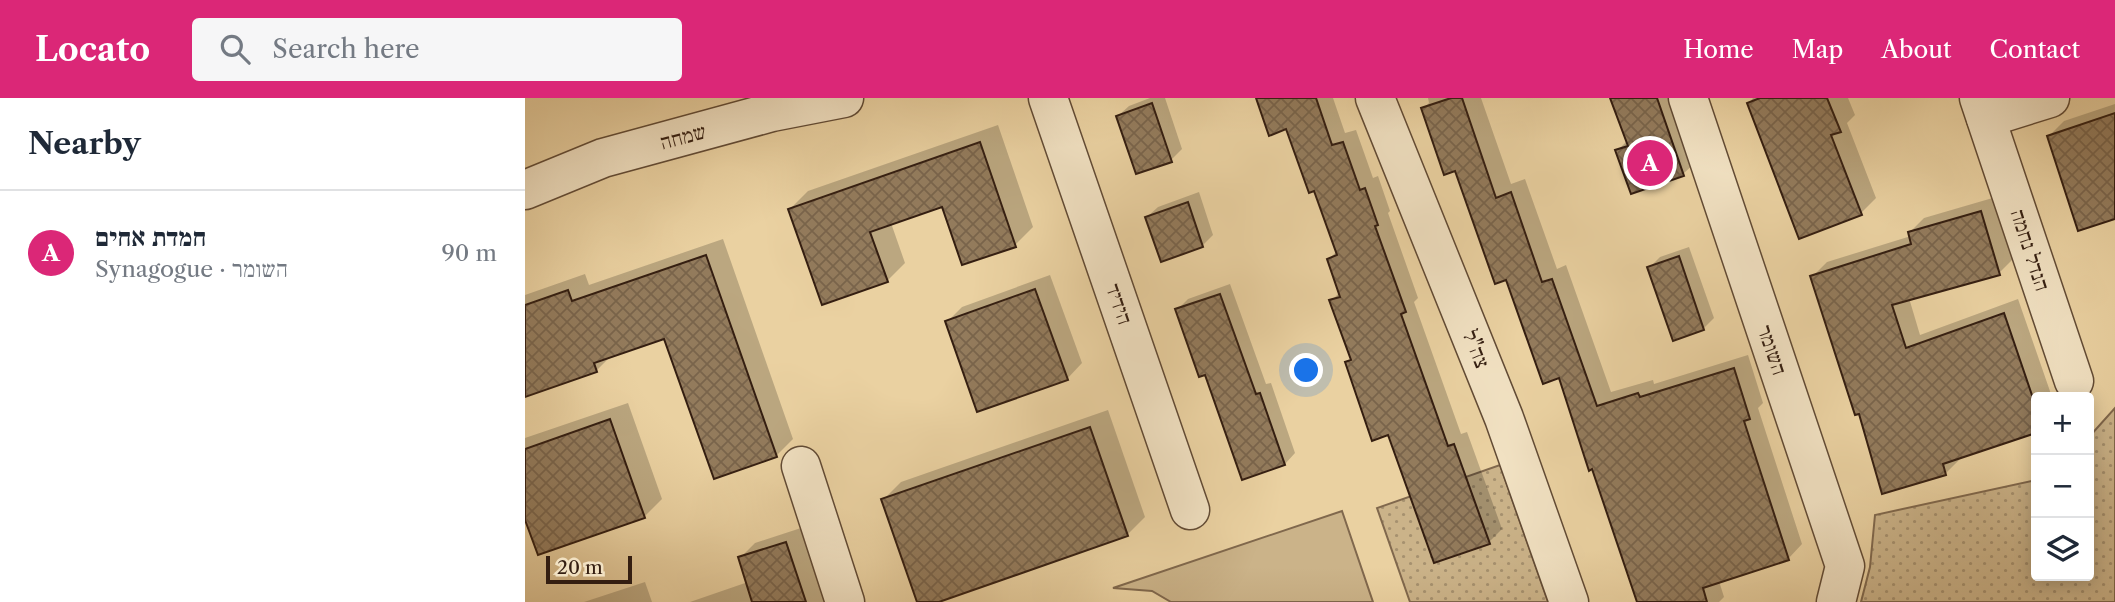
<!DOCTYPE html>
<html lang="en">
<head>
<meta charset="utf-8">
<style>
  :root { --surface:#fff; --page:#f6f6f7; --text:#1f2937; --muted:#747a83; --line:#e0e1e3; --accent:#db2777 }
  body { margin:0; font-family:"Libre Caslon Text","Frank Ruhl Libre",serif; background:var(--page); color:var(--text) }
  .controls { position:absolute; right:21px; bottom:21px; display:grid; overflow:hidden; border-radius:7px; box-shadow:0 4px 18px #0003 }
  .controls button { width:63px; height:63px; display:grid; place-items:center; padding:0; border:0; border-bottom:2px solid var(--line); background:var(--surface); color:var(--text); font:35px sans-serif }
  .scale { position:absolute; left:21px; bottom:18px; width:86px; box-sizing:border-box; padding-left:7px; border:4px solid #341e11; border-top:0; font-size:19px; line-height:24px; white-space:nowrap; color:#341e11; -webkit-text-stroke:5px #f1e1c2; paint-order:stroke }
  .you { position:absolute; left:782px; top:273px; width:24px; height:24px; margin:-18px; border:5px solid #fff; border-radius:50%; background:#1a73e8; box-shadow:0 0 0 10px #1a73e833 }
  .badge { display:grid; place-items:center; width:46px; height:46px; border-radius:50%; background:var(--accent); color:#fff; font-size:23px; font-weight:700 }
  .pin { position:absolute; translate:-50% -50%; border:4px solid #fff; box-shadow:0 2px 7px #0006 }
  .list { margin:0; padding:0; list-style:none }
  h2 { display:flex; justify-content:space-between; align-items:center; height:91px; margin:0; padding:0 28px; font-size:30px }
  h2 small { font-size:23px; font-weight:400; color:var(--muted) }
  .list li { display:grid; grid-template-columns:46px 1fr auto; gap:21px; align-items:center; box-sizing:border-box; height:126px; padding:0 28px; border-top:2px solid var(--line) }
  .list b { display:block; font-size:26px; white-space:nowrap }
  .list p { margin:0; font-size:23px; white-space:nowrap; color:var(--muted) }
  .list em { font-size:23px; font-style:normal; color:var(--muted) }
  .icon { flex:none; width:38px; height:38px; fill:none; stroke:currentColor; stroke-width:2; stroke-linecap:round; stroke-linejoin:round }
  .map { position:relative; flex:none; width:1590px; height:504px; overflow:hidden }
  header { display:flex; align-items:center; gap:42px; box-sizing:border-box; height:98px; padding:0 35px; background:var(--accent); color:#fff }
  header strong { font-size:33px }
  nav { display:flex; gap:38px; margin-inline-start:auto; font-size:24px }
  .search { width:490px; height:63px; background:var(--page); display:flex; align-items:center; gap:18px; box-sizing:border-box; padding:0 24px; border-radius:7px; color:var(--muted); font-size:26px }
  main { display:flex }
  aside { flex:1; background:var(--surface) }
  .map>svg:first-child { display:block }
  .grass { fill:url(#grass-dots); stroke:#80684d; stroke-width:2 }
  .green { fill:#cbb389; stroke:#80684d; stroke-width:2 }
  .shadow { fill:#0003 }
  .building { fill:url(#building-cross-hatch); stroke:#341e11; stroke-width:2 }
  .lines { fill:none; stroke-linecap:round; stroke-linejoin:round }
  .minor-casing { stroke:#624b35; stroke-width:41 }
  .minor { stroke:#f1e1c2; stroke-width:38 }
  .labels { text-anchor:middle; stroke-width:7; stroke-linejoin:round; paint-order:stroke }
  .street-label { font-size:21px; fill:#341e11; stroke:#f1e1c2 }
</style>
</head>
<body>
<header>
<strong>Locato</strong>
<div class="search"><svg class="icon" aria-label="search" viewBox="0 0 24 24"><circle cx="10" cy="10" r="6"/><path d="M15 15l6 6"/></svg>Search here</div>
<nav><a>Home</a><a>Map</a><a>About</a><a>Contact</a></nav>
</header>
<main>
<aside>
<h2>Nearby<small></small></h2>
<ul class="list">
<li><span class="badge">A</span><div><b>חמדת אחים</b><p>Synagogue · השומר</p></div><em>90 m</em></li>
</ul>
</aside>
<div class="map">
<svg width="1590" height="504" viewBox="0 0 1590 504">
  <defs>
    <pattern id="grass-dots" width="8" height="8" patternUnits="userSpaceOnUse" patternTransform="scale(1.75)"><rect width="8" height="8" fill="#cbb389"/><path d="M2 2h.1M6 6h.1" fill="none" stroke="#a6916f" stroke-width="1.8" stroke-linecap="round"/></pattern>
    <pattern id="building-cross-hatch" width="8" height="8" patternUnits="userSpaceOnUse" patternTransform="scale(1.75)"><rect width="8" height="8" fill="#937b5c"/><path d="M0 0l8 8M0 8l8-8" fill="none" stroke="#79644b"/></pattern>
  </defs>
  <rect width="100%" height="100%" fill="#ead1a1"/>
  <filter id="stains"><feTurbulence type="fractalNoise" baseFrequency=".00286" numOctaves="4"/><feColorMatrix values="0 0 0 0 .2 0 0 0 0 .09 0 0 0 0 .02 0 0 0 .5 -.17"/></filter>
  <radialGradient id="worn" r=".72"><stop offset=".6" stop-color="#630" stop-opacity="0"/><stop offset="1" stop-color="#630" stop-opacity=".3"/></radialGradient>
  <g class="grass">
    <path d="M 1590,310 L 1590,504 L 1336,504 L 1345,469 L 1350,417 L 1511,382 L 1511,478 L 1564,478 L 1564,339 Z"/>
    <path d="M 975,367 L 1023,504 L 885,504 L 852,410 Z"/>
  </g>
  <path class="green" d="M 817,413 L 848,504 L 646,504 L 627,493 L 588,490 Z"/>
  <g class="shadow">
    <path d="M 625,0 L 640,0 L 657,51 L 646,62 L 612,74 L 593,18 L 604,8 Z"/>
    <path d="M 733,0 L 808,0 L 820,35 L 831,32 L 848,80 L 853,78 L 865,113 L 863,115 L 893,200 L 889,204 L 936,336 L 942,334 L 977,431 L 964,444 L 864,335 L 822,265 L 827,259 L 806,203 L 815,194 L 804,161 L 812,153 L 790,91 L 762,29 Z"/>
    <path d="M 903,0 L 956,0 L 986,86 L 1000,81 L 1032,171 L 1041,167 L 1086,294 L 1128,282 L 1129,286 L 1223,257 L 1238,305 L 1233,310 L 1277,446 L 1263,461 L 1194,483 L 1199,499 L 1194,504 L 1114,504 L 1036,278 L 982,180 L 931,71 L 898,11 L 904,5 Z"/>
    <path d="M 1087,0 L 1148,0 L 1172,63 L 1158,76 L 1107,94 L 1092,53 L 1103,42 Z"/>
    <path d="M 1228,0 L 1323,0 L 1330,17 L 1322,25 L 1351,100 L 1336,115 L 1224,5 Z"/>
    <path d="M 1590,6 L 1590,119 L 1554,131 L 1524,38 L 1539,23 Z"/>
    <path d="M 473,27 L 508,129 L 490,147 L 418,107 L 366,125 L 380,165 L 362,183 L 265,111 L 283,93 Z"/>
    <path d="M 674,94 L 688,137 L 677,148 L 622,119 L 633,109 Z"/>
    <path d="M 1471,99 L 1488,161 L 1474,175 L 1384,200 L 1395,237 L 1493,201 L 1527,299 L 1511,299 L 1511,333 L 1434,359 L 1435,361 L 1421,375 L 1335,314 L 1287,179 L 1302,164 L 1386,138 L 1385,134 L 1399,120 Z"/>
    <path d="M 198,141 L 268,341 L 251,358 L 140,238 L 87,257 L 71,273 L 0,297 L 0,197 L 60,176 L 64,187 Z"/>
    <path d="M 1164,149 L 1189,220 L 1178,231 L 1124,170 L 1135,159 Z"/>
    <path d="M 525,177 L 557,265 L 542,281 L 422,224 L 437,209 Z"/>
    <path d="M 705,186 L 741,286 L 746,285 L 770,355 L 760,366 L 681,275 L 652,212 L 663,201 Z"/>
    <path d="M 103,305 L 137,401 L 119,419 L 0,417 L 0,340 Z"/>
    <path d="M 583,312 L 620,419 L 602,437 L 409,504 L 394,504 L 358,402 L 376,384 Z"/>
    <path d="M 276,430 L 300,504 L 165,504 L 223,484 L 215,460 L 230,445 Z"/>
    <path d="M 120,484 L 127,504 L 59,504 Z"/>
  </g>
  <g class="building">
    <path d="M 731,0 L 791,0 L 807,47 L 818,44 L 835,92 L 840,90 L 853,127 L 850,128 L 881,214 L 876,216 L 923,348 L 929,346 L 965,446 L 909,465 L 863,337 L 847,343 L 820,264 L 826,262 L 804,202 L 815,199 L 802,161 L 812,157 L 789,93 L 784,95 L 761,31 L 744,38 Z"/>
    <path d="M 926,0 L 937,0 L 971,100 L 986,94 L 1017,184 L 1027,181 L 1072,308 L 1113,295 L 1115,299 L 1209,270 L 1225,321 L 1219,323 L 1264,462 L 1178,490 L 1182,504 L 1112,504 L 1067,371 L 1064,373 L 1034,280 L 1018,286 L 981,182 L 970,186 L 930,73 L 919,77 L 896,10 Z"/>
    <path d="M 1085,0 L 1132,0 L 1159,78 L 1106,96 L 1090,52 L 1103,48 Z"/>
    <path d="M 1235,0 L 1302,0 L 1316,34 L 1306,37 L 1337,117 L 1274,141 L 1222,5 Z"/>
    <path d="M 627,5 L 647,64 L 611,76 L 591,18 Z"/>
    <path d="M 1590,15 L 1590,121 L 1553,133 L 1522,38 Z"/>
    <path d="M 455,44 L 491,149 L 437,167 L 417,109 L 345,134 L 363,184 L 297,207 L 263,111 Z"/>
    <path d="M 663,104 L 678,149 L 636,164 L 620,119 Z"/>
    <path d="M 1456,113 L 1475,177 L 1367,207 L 1381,250 L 1479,215 L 1511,309 L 1511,335 L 1418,366 L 1421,377 L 1357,396 L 1334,316 L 1330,317 L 1285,178 L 1386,146 L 1383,134 Z"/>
    <path d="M 181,157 L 252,359 L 189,381 L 139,241 L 69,265 L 72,274 L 0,299 L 0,207 L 43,192 L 47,203 Z"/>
    <path d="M 1154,158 L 1179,232 L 1148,243 L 1122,169 Z"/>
    <path d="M 510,191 L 543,282 L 452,314 L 420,223 Z"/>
    <path d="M 695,196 L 731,296 L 735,295 L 760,367 L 717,382 L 680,277 L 674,279 L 650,211 Z"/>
    <path d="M 85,321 L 120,420 L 13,457 L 0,422 L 0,351 Z"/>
    <path d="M 565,329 L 603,438 L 414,504 L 392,504 L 356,401 Z"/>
    <path d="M 261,444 L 281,504 L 227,504 L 213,459 Z"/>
  </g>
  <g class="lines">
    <g class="minor-casing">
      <g id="minor">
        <path d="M 523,0 L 665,412"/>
        <path d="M 850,0 L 979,320 L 1044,504"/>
        <path d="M 1163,0 L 1320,468 L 1311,504"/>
        <path d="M 1454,0 L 1549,283"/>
        <path d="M 1461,20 L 1525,0"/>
        <path d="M 0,92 L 78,60 L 247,14 L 319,0"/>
        <path d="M 276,368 L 320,504"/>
      </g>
    </g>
    <use href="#minor" class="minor"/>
  </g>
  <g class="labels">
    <g class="street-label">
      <text transform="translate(158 39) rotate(-15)" y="7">שמחה</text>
      <text transform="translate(1505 152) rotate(72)" y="7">הנדל נחמה</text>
      <text transform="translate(594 206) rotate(71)" y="7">הידיד</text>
      <text transform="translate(951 251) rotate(68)" y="7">צה"ל</text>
      <text transform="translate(1247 252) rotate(71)" y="7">השומר</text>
    </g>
  </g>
  <rect width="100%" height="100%" filter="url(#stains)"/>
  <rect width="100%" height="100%" fill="url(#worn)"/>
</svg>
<div class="controls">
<button>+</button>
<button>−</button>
<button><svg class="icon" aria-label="layers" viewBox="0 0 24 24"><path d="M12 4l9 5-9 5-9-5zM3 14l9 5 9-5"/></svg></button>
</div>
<div class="scale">20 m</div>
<div class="you"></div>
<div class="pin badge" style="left:1125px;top:65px">A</div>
</div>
</main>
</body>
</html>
